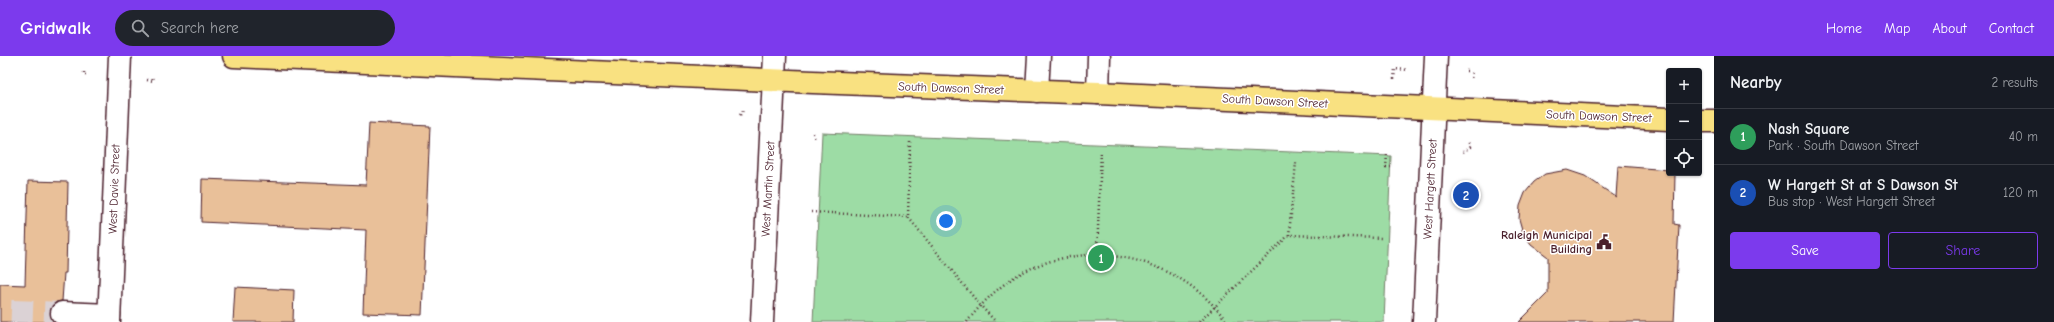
<!DOCTYPE html>
<html lang="en">
<head>
<meta charset="utf-8">
<style>
  :root { --surface:#171b24; --page:#20242c; --text:#f1f3f6; --muted:#9ea1a6; --line:#363941; --accent:#7c3aed }
  body { margin:0; font-family:"Comic Neue",sans-serif; background:var(--page); color:var(--text) }
  .controls { position:absolute; right:12px; top:12px; display:grid; overflow:hidden; border-radius:4px; box-shadow:0 1px 3px #0004 }
  .controls button { width:36px; height:36px; display:grid; place-items:center; padding:0; border:0; border-bottom:1px solid var(--line); background:var(--surface); color:var(--text); font:20px sans-serif }
  .you { position:absolute; left:946px; top:165px; width:14px; height:14px; margin:-10px; border:3px solid #fff; border-radius:50%; background:#1a73e8; box-shadow:0 0 0 6px #1a73e833 }
  .badge { display:grid; place-items:center; width:26px; height:26px; border-radius:50%; background:var(--accent); color:#fff; font-size:13px; font-weight:700 }
  .pin { position:absolute; translate:-50% -50%; border:2px solid #fff; box-shadow:0 1px 4px #0006 }
  .list { margin:0; padding:0; list-style:none }
  h2 { display:flex; justify-content:space-between; align-items:center; height:52px; margin:0; padding:0 16px; font-size:17px }
  h2 small { font-size:13px; font-weight:400; color:var(--muted) }
  .list li { display:grid; grid-template-columns:26px 1fr auto; gap:12px; align-items:center; box-sizing:border-box; height:56px; padding:0 16px; border-top:1px solid var(--line) }
  .list b { display:block; font-size:15px; white-space:nowrap }
  .list p { margin:0; font-size:13px; white-space:nowrap; color:var(--muted) }
  .list em { font-size:13px; font-style:normal; color:var(--muted) }
  .actions { display:flex; gap:8px; padding:12px 16px }
  .actions a { flex:1; padding:9px 0; border:1px solid var(--accent); border-radius:4px; text-align:center; font-size:14px; color:var(--accent) }
  .actions .main { background:var(--accent); color:#fff }
  .icon { flex:none; width:22px; height:22px; fill:none; stroke:currentColor; stroke-width:2; stroke-linecap:round; stroke-linejoin:round }
  .map { position:relative; flex:none; width:1714px; height:266px; overflow:hidden }
  header { display:flex; align-items:center; gap:24px; box-sizing:border-box; height:56px; padding:0 20px; background:var(--accent); color:#fff }
  header strong { font-size:19px }
  nav { display:flex; gap:22px; margin-inline-start:auto; font-size:14px }
  .search { width:280px; height:36px; background:var(--page); display:flex; align-items:center; gap:10px; box-sizing:border-box; padding:0 14px; border-radius:22px; color:var(--muted); font-size:15px }
  main { display:flex }
  aside { flex:1; background:var(--surface) }
  .map>svg:first-child { display:block }
  .green { fill:#9ddca5; stroke:#747e68 }
  .building { fill:#e9c099; stroke:#4a1f2b }
  .lines { fill:none; stroke-linecap:round; stroke-linejoin:round }
  .minor-tunnel { stroke:#dbd2d5; stroke-width:22; stroke-dasharray:22 11; stroke-linecap:butt }
  .minor-casing { stroke:#4a1f2b; stroke-width:25 }
  .major-casing { stroke:#4a1f2b; stroke-width:25 }
  .path { stroke:#4a1f2b; stroke-width:2.5; stroke-dasharray:1 3; stroke-linecap:butt }
  .minor { stroke:#fff; stroke-width:22 }
  .major { stroke:#f9e181; stroke-width:22 }
  .labels { text-anchor:middle; stroke-width:3; stroke-linejoin:round; paint-order:stroke }
  .street-label { font-size:12px; fill:#4a1f2b; stroke:#fff }
  .poi-label { font-size:12px; font-weight:bold; fill:#4a1f2b; stroke:#fff; text-anchor:end }
</style>
</head>
<body>
<header>
<strong>Gridwalk</strong>
<div class="search"><svg class="icon" aria-label="search" viewBox="0 0 24 24"><circle cx="10" cy="10" r="6"/><path d="M15 15l6 6"/></svg>Search here</div>
<nav><a>Home</a><a>Map</a><a>About</a><a>Contact</a></nav>
</header>
<main>
<div class="map">
<svg width="1714" height="266" viewBox="0 0 1714 266">
  <rect width="100%" height="100%" fill="#fff"/>
  <filter id="ink" filterUnits="userSpaceOnUse"><feTurbulence type="fractalNoise" baseFrequency=".025" numOctaves="2"/><feDisplacementMap in="SourceGraphic" scale="8" xChannelSelector="R" yChannelSelector="G"/><feConvolveMatrix kernelMatrix="1 2 1 2 8 2 1 2 1" color-interpolation-filters="sRGB"/></filter>
  <g filter="url(#ink)">
    <path class="green" d="M 822,77 L 1391,100 L 1384,266 L 813,266 Z"/>
    <g class="building">
      <path d="M 369,67 L 430,70 L 422,259 L 363,257 L 366,174 L 201,166 L 202,123 L 366,129 Z"/>
      <path d="M 1618,110 L 1669,114 L 1669,117 L 1675,117 L 1674,168 L 1679,169 L 1674,266 L 1519,266 L 1548,237 L 1548,201 L 1531,188 L 1523,177 L 1519,163 L 1520,150 L 1525,137 L 1534,126 L 1545,118 L 1567,114 L 1585,120 L 1616,141 Z"/>
      <path d="M 28,125 L 68,126 L 66,217 L 64,217 L 62,245 L 56,246 L 51,251 L 50,257 L 54,266 L 0,266 L 0,228 L 25,229 Z"/>
      <path d="M 235,231 L 294,234 L 293,266 L 233,266 Z"/>
    </g>
    <g class="lines">
      <path class="minor-tunnel" d="M 11,255 L 62,257"/>
      <g class="minor-casing">
        <g id="minor">
          <path d="M 1037,35 L 1039,0"/>
          <path d="M 1098,37 L 1099,0"/>
          <path d="M 62,257 L 109,259"/>
          <path d="M 109,266 L 120,0"/>
          <path d="M 762,266 L 775,0"/>
          <path d="M 1424,266 L 1436,0"/>
        </g>
      </g>
      <g class="major-casing">
        <g id="major">
          <path d="M 234,0 L 813,26 L 1098,37 L 1669,63"/>
          <path d="M 1699,65 L 1714,65"/>
        </g>
      </g>
      <g class="path">
        <path d="M 1466,15 L 1472,15 L 1471,24"/>
        <path d="M 84,16 L 84,19 L 89,19"/>
        <path d="M 1394,23 L 1395,13 L 1408,14"/>
        <path d="M 147,24 L 153,25 L 152,21"/>
        <path d="M 740,59 L 744,53"/>
        <path d="M 813,77 L 815,84"/>
        <path d="M 910,86 L 908,161 L 980,249 L 996,266"/>
        <path d="M 1463,96 L 1470,91 L 1468,84"/>
        <path d="M 1387,99 L 1386,111 L 1391,111"/>
        <path d="M 811,156 L 908,161"/>
        <path d="M 1289,179 L 1296,106"/>
        <path d="M 1097,198 L 1101,95"/>
        <path d="M 967,266 C 980,249 997,232 1016,220 C 1086,179 1180,200 1227,266"/>
        <path d="M 1199,266 L 1289,179 L 1382,182"/>
      </g>
      <use href="#minor" class="minor"/>
      <use href="#major" class="major"/>
    </g>
  </g>
  <defs>
    <g id="civic-bare" transform="scale(1.2)"><path d="M-.6-6.5H3V-4.5H.6V-3L4-1V1h2V6H-6V1h2V-1L-.6-3ZM-1.2 2.5V6h2.4V2.5Z" fill="#4a1f2b" stroke="#fff" stroke-width="2.5" paint-order="stroke"/></g>
  </defs>
  <g fill-rule="evenodd">
    <use href="#civic-bare" x="1604" y="186"/>
  </g>
  <g class="labels">
    <g class="street-label">
      <text transform="translate(951 32) rotate(2)" y="4">South Dawson Street</text>
      <text transform="translate(1275 45) rotate(3)" y="4">South Dawson Street</text>
      <text transform="translate(1599 60) rotate(2)" y="4">South Dawson Street</text>
      <text transform="translate(114 133) rotate(-88)" y="4">West Davie Street</text>
      <text transform="translate(768 133) rotate(-87)" y="4">West Martin Street</text>
      <text transform="translate(1430 133) rotate(-87)" y="4">West Hargett Street</text>
    </g>
    <g class="poi-label">
      <text x="1592" y="183">Raleigh Municipal<tspan x="1592" dy="14">Building</tspan></text>
    </g>
  </g>
</svg>
<div class="controls">
<button>+</button>
<button>−</button>
<button><svg class="icon" aria-label="locate" viewBox="0 0 24 24"><circle cx="12" cy="12" r="6"/><path d="M12 2v4M12 18v4M2 12h4M18 12h4"/></svg></button>
</div>
<div class="you"></div>
<div class="pin badge" style="left:1101px;top:202px;background:#2e9e5b">1</div>
<div class="pin badge" style="left:1466px;top:139px;background:#1a4fb4">2</div>
</div>
<aside>
<h2>Nearby<small>2 results</small></h2>
<ul class="list">
<li><span class="badge" style="background:#2e9e5b">1</span><div><b>Nash Square</b><p>Park · South Dawson Street</p></div><em>40 m</em></li>
<li><span class="badge" style="background:#1a4fb4">2</span><div><b>W Hargett St at S Dawson St</b><p>Bus stop · West Hargett Street</p></div><em>120 m</em></li>
</ul>
<div class="actions"><a class="main">Save</a><a>Share</a></div>
</aside>
</main>
</body>
</html>
